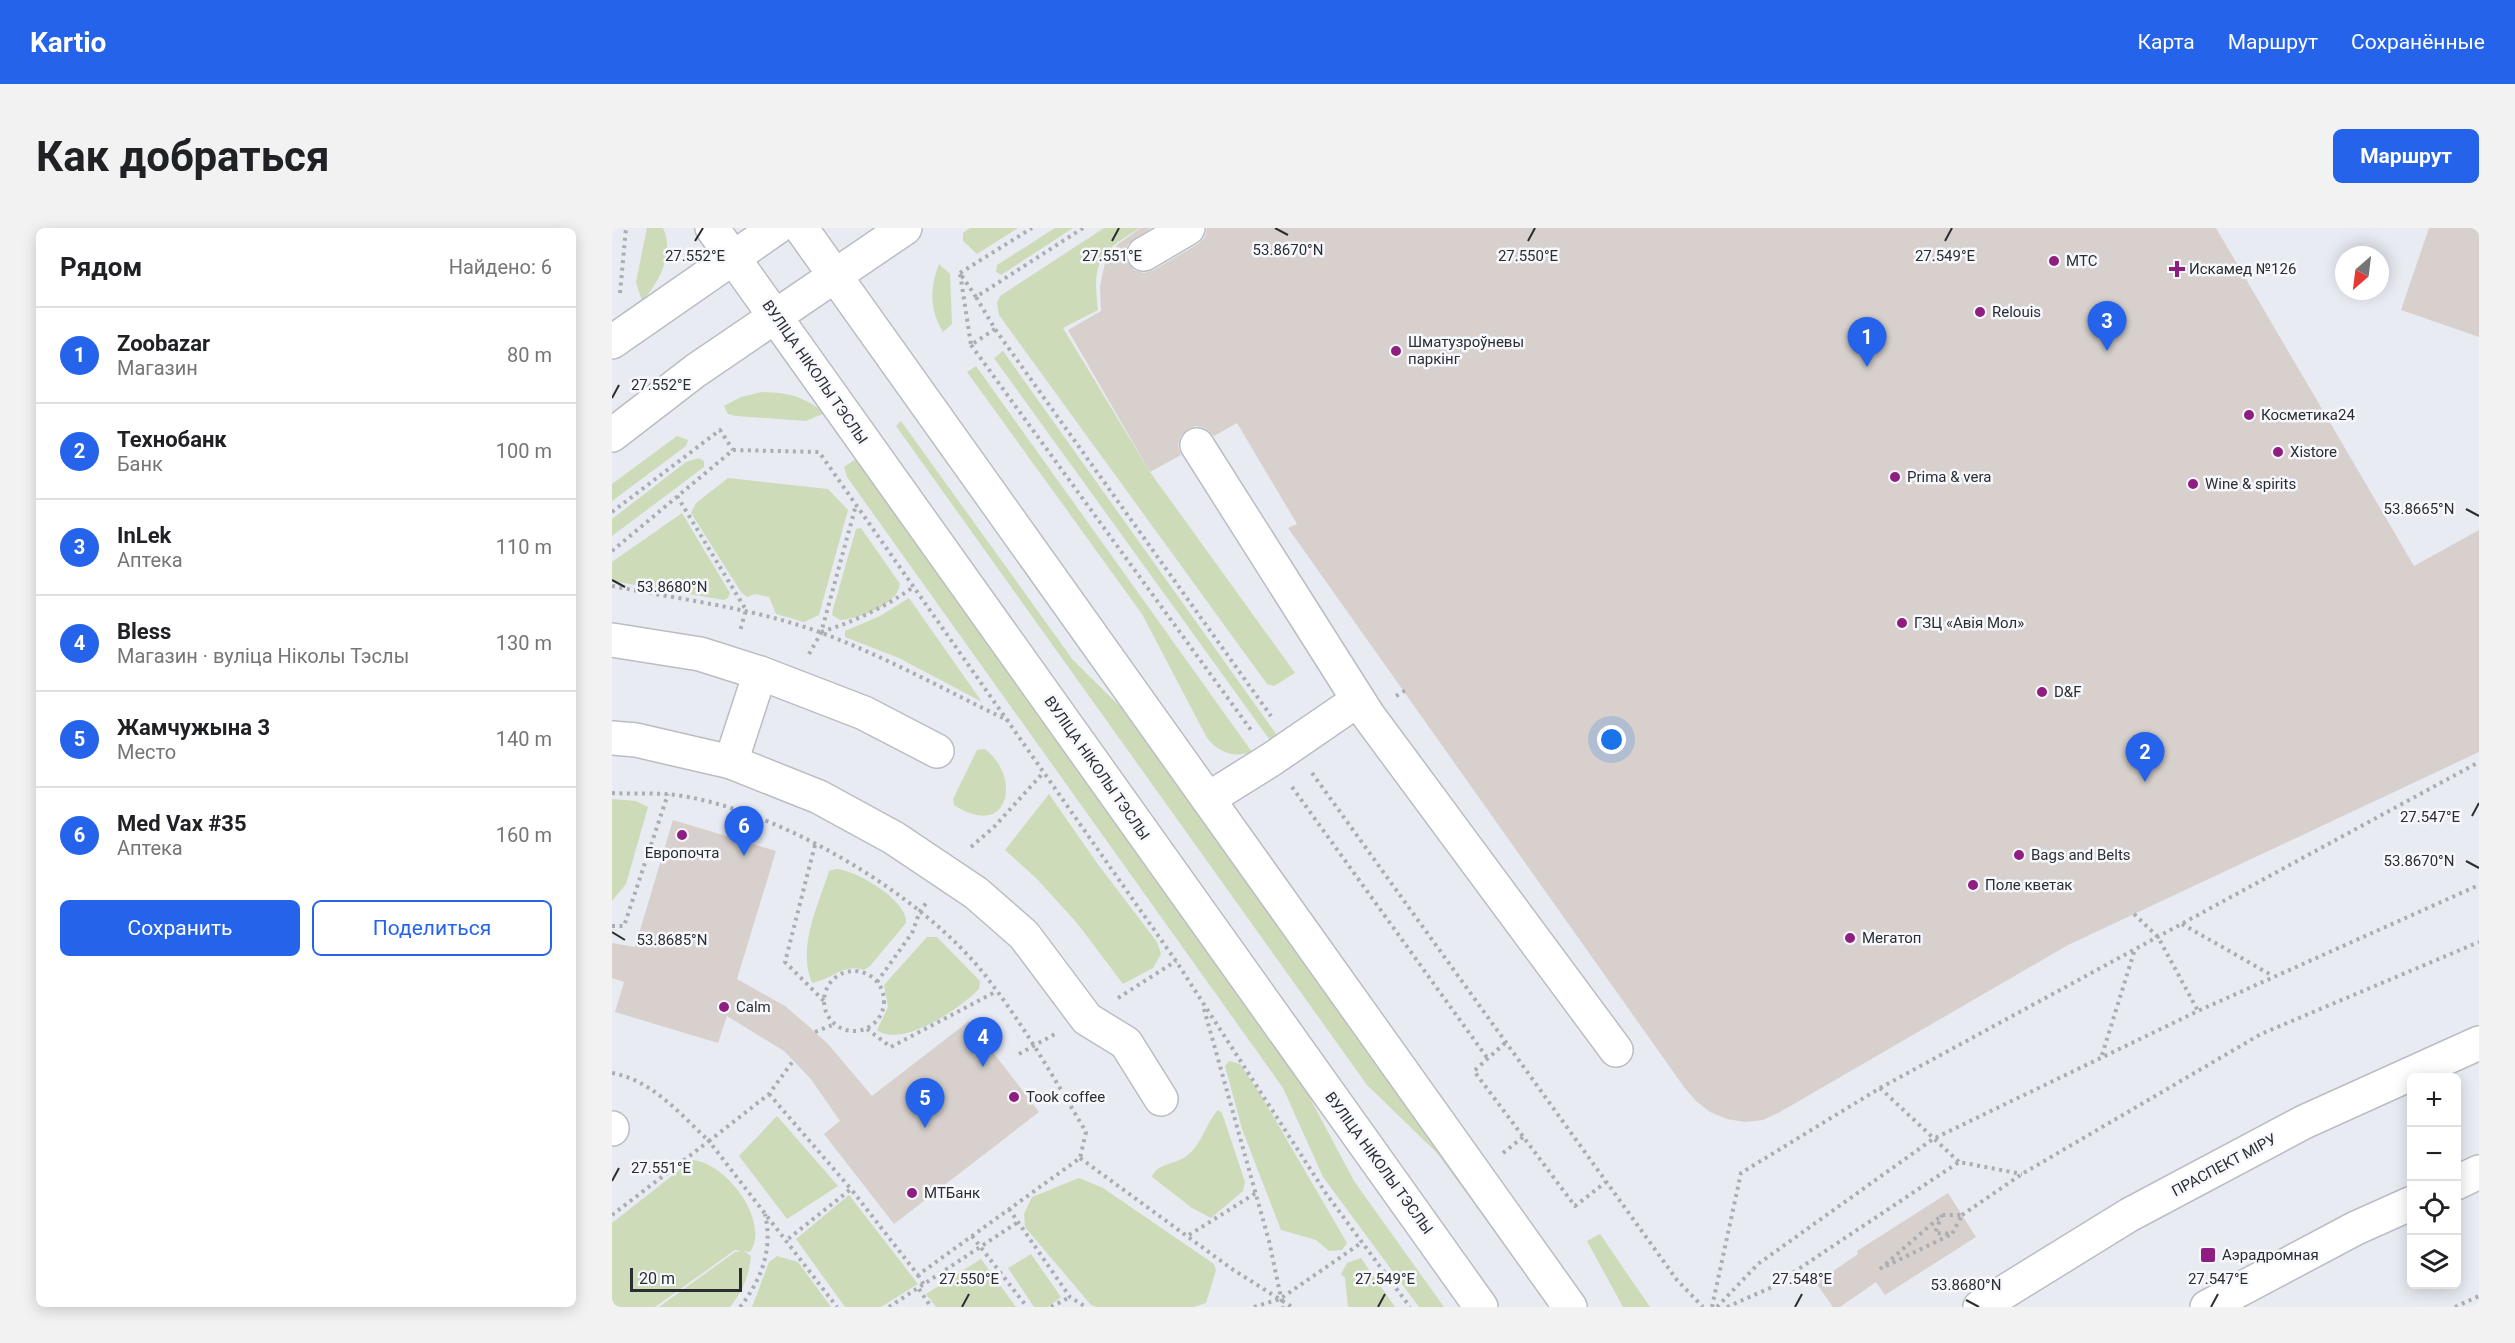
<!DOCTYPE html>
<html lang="ru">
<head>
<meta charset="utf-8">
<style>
  :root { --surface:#fff; --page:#f2f2f2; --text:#202124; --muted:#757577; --line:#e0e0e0; --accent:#2563eb }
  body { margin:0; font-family:Roboto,sans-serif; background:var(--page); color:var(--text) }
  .controls { position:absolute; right:18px; bottom:18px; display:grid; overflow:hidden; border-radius:9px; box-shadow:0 3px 15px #0003 }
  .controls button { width:54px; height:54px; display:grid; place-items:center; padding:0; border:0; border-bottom:2px solid var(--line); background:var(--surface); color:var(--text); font:30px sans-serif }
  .compass { position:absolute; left:1723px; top:18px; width:54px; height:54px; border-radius:50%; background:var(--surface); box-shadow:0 3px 15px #0003; rotate:208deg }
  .scale { position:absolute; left:18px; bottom:15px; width:112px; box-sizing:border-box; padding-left:6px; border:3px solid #2c2d30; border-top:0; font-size:16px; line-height:21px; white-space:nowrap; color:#2c2d30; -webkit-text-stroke:4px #f6f8fe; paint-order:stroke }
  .you { position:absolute; left:1000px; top:512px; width:21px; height:21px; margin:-15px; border:4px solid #fff; border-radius:50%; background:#1a73e8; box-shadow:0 0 0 9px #1a73e833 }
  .badge { display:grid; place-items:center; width:39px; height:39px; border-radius:50%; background:var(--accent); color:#fff; font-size:20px; font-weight:700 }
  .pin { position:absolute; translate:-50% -50px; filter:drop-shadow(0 2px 3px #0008) }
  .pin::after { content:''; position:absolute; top:32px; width:21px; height:18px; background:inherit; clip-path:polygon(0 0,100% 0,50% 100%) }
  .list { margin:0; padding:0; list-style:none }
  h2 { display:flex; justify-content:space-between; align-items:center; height:78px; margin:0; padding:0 24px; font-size:26px }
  h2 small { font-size:20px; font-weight:400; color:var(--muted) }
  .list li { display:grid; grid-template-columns:39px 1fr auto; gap:18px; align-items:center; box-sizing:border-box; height:96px; padding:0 24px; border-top:2px solid var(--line) }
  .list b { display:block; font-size:22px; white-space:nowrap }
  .list p { margin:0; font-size:20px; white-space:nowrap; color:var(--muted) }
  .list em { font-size:20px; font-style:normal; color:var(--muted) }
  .actions { display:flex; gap:12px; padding:18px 24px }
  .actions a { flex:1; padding:14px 0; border:2px solid var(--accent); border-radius:9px; text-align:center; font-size:21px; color:var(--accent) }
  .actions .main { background:var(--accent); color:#fff }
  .icon { flex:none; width:33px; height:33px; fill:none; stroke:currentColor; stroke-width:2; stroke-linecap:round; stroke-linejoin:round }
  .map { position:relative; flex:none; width:1867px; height:1079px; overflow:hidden; border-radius:9px }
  header { display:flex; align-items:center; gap:36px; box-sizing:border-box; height:84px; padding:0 30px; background:var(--accent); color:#fff }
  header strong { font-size:28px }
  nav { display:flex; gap:33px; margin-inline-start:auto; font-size:21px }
  .intro { display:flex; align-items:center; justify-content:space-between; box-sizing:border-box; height:144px; padding:0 36px }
  h1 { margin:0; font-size:42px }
  .button { padding:15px 27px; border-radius:9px; background:var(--accent); color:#fff; font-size:21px; font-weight:700 }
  main { display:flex; gap:36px; padding:0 36px }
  aside { flex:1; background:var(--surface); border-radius:9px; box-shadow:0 3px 15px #0003 }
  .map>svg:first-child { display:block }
  .green { fill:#cedbb9 }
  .building { fill:#d7d0cc }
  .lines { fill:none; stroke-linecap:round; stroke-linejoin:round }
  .minor-casing { stroke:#bbbdc4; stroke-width:36 }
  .major-casing { stroke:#bbbdc4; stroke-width:36 }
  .path { stroke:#aaadb2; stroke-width:4; stroke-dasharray:3 4.5; stroke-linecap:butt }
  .minor { stroke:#fff; stroke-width:33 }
  .major { stroke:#fff; stroke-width:33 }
  .ticks { fill:none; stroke:#2c2d30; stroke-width:2 }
  .poi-dot { fill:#8e1e7f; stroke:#f6f8fe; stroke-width:2 }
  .labels { text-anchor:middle; stroke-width:5; stroke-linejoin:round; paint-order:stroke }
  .poi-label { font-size:15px; fill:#2c2d30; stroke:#f6f8fe; text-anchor:start }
  .street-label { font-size:15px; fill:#2c2d30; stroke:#f6f8fe }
  .ticks-label { font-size:15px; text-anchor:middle; fill:#2c2d30; stroke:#f6f8fe; stroke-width:5; stroke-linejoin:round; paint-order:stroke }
</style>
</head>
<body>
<header>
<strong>Kartio</strong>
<nav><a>Карта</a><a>Маршрут</a><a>Сохранённые</a></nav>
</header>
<div class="intro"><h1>Как добраться</h1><a class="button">Маршрут</a></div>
<main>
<aside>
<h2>Рядом<small>Найдено: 6</small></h2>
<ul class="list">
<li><span class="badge">1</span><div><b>Zoobazar</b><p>Магазин</p></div><em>80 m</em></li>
<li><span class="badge">2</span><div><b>Технобанк</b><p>Банк</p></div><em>100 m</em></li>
<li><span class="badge">3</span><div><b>InLek</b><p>Аптека</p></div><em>110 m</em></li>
<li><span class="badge">4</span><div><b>Bless</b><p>Магазин · вуліца Ніколы Тэслы</p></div><em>130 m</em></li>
<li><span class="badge">5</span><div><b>Жамчужына 3</b><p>Место</p></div><em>140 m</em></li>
<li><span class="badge">6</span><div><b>Med Vax #35</b><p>Аптека</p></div><em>160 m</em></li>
</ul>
<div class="actions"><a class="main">Сохранить</a><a>Поделиться</a></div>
</aside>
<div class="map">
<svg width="1867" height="1079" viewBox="0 0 1867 1079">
  <rect width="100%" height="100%" fill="#e8ebf2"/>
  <g class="green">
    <path d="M 35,0 L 51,0 C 63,25 47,55 30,73 L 24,54 Z"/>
    <path d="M 358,0 L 406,0 L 365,26 L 351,13 L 351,5 Z"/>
    <path d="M 443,0 L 461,0 L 389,47 L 384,44 L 385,37 Z"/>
    <path d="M 492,0 L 528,0 C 487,25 480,32 486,82 L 451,100 L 538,244 L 683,445 L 662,458 L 655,456 L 387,87 L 385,75 L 388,68 Z"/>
    <path d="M 327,36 L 338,46 L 340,96 L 331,104 C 317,81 318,60 327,36 Z"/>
    <path d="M 391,123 L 667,510 L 660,515 L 382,130 Z"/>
    <path d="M 364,138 L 640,524 C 622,530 607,525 595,510 L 530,386 L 355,144 Z"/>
    <path d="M 150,164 C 179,165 190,168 213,185 L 194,193 L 124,188 L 116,186 L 112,178 L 129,169 Z"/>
    <path d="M 289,193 L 461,432 L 533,503 L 947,1079 L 937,1079 L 825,925 L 755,857 L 284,198 Z"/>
    <path d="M 65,208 L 76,212 L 74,218 L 0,273 L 0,256 Z"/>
    <path d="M 87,230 L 92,233 L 92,239 L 0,308 L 0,291 L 74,234 Z"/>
    <path d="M 244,231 L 689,853 L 742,953 L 832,1079 L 807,1079 L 711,949 L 671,860 L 235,249 L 232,239 Z"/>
    <path d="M 116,250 L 216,261 L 236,282 L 207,387 L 192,394 L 164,386 L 157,369 L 143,366 L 135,369 L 129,364 L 79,285 L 84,275 Z"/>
    <path d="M 70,285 L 118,365 L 116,370 L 112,372 L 0,353 L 0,334 Z"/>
    <path d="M 249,300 L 288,356 C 286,377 246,391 228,392 L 220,387 L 221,381 L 244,301 Z"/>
    <path d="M 297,370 L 370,474 L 287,430 L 233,409 L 233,403 L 268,388 Z"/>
    <path d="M 373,521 C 410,549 397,613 342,577 L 341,571 L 365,522 Z"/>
    <path d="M 437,566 L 485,635 L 545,714 L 549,726 L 541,740 L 511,756 L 465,695 L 425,651 L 393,622 Z"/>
    <path d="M 0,571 L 24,573 L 36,579 L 14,656 L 0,673 Z"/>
    <path d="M 224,641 C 244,642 297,673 294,695 L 258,738 L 252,742 C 232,735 220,751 200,755 C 185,719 206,678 217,643 Z"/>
    <path d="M 315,709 L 325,709 L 368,753 L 367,761 C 349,780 289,821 265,802 L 276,779 L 272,757 Z"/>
    <path d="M 617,833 L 628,836 L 650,869 L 735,1015 L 730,1022 L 717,1023 L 704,1012 L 669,1002 L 630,901 L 613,838 Z"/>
    <path d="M 606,882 L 610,885 L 633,954 L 631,963 L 599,990 L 580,980 L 540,949 C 545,935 562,937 573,929 C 590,918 593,896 606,882 Z"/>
    <path d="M 165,888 L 226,958 L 175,991 L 127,928 Z"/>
    <path d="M 80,932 C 114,934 159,994 138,1024 L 132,1023 L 139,1028 C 137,1048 131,1063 118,1079 L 47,1079 L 123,1024 L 129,1023 L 123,1022 L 43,1079 L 0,1079 L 0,995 Z"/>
    <path d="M 467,950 L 491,960 L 602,1036 L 604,1042 L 594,1075 L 582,1079 L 485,1079 L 479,1077 L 413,999 L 412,986 L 420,969 Z"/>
    <path d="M 237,967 L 306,1056 L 269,1079 L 233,1079 L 184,1011 Z"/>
    <path d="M 988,1006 L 1038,1079 L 1011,1079 L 975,1013 Z"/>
    <path d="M 419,1026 L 449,1069 L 436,1079 L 422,1079 L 396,1040 Z"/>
    <path d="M 165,1028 L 186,1034 L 219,1079 L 140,1079 L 157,1034 Z"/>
    <path d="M 749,1030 L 783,1079 L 736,1079 L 733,1050 L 729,1046 L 735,1035 Z"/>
    <path d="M 369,1031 L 404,1079 L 324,1079 L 314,1066 Z"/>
  </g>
  <g class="building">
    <path d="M 529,0 L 539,0 L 516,16 L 513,27 L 516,35 L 522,42 L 532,45 L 542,42 L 586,16 L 593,9 L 595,0 L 1604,0 L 1802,338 L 1867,302 L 1867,524 L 1456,717 L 1168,884 L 1151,892 L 1133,894 L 1115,891 L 1098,884 L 1084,873 L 1072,859 L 676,300 L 685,296 L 625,195 L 602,208 L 593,200 L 584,198 L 576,201 L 568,209 L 566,218 L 569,227 L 538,244 L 456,102 L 489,83 L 488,58 L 493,35 L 506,16 Z"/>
    <path d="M 1817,0 L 1867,0 L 1867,109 L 1789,82 Z"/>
    <path d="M 61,592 L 164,623 L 125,751 L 173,778 L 194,796 L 216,816 L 260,868 L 357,793 L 427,884 L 282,996 L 212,906 L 228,893 L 198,850 L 172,823 L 115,788 L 106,815 L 3,784 L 12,754 L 0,750 L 0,715 L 23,719 Z"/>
    <path d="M 1336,965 L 1364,1009 L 1273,1067 L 1264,1054 L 1228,1079 L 1221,1079 L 1204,1055 L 1246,1026 L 1245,1023 Z"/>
  </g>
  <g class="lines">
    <g class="minor-casing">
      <g id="minor">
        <path d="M 532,26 L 576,0"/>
        <path d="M 0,114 L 164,0"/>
        <path d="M 0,207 L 83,143 L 293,0"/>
        <path d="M 585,217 L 756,487 L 1004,822"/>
        <path d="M 0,412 L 88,426 L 148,445 L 252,485 L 325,523"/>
        <path d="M 0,510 L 24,512 L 119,534 L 207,569 L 282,610 L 364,665 L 412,707 L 475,791 L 514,815 L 549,871"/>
        <path d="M 119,534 L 148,445"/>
        <path d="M 596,571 L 660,531 L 746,472"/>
        <path d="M 0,900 L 0,901"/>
      </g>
    </g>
    <g class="major-casing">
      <g id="major">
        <path d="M 100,0 L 869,1079"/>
        <path d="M 189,0 L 958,1079"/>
        <path d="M 1844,955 L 1867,944"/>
        <path d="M 1368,1079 L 1517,987 L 1692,894 L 1867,815"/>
        <path d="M 1595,1079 L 1744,1000 L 1800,975"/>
      </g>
    </g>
    <g class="path">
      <path d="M 471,0 L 364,69 L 383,101 L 659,488"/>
      <path d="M 348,45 L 420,0"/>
      <path d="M 8,65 L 14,0"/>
      <path d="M 364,69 L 348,45 L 359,117 L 383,101"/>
      <path d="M 359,117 L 639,502"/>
      <path d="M 65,268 L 134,382 L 128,403"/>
      <path d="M 0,284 L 108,202 L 121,222"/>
      <path d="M 0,323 L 121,222 L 207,224 L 564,733 L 715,967 L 798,1079"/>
      <path d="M 0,358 C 71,372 142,380 210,405 C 274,429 335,463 397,493"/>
      <path d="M 209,404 C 244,393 273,379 303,358"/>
      <path d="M 197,426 L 209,405 L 244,277"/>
      <path d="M 784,468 L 794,462"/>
      <path d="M 700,545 L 1065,1052 L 1091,1079"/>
      <path d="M 680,559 L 876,831"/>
      <path d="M 0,565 C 18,566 37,565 55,566 C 159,576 313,667 376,751 C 413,799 443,852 474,904 L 468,930 L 306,1047 L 239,961 L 176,1011"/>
      <path d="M 203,617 L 173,734 L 212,773"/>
      <path d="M 359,619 L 382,599 L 431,545"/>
      <path d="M 1522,686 L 1546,709 L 1586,783"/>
      <path d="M 1570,696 L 1661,748"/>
      <path d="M 0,698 L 12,698 L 56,566"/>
      <circle cx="242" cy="773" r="30"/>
      <path d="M 265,754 L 300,705 L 308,683 L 315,674"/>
      <path d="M 506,770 L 564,733"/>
      <path d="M 592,781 L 657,1013 L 671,1079"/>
      <path d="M 255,801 L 279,819 L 385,763"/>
      <path d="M 203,804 L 223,796"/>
      <path d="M 893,815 L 862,843 L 963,978 L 994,954"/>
      <path d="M 407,826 L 443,806"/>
      <path d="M 1490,827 L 1523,721"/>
      <path d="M 0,845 C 40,852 68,886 97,913 L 157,866 L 181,833"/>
      <path d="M 1268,860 L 1867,534"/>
      <path d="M 157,866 L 239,961"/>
      <path d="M 891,925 L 911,909"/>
      <path d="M 468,930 L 620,1041 L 680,1079"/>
      <path d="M 397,981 L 458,1069 L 474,1079"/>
      <path d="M 0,987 L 97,913 L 225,1079"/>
      <path d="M 1350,987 L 1410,946 L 1649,806 L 1867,714"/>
      <path d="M 577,1007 L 644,965"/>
      <path d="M 360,1008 L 415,1079"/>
      <path d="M 1274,1038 L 1338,1007"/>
      <path d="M 1268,1041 L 1330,987 L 1350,987 L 1340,1006 L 1323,1005 L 1330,987"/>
      <path d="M 306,1047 L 312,1057"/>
      <path d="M 307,1061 L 319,1079"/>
      <path d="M 128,1079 C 150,1051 161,1021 153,986"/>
      <path d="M 277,1079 L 406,994"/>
      <path d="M 439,1079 L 458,1069"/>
      <path d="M 642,1079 L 668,1071 L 749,1015"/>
      <path d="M 1100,1079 L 1129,945 L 1268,860 L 1347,934"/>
      <path d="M 1105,1079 L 1146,1036 L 1321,911 L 1586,783 L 1867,657"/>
      <path d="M 1115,1079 L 1158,1060 L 1347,934 L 1410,946"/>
      <path d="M 1843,1079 L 1867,1068"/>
    </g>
    <use href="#minor" class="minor"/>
    <use href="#major" class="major"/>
  </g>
  <path class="ticks" d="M 663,0 L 676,7M 83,13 L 91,0M 500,13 L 507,0M 916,13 L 923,0M 1333,13 L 1340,0M 0,170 L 7,157M 1854,281 L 1867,288M 0,352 L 13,359M 1860,588 L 1867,575M 1854,633 L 1867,640M 0,704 L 13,712M 0,953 L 7,940M 1354,1072 L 1367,1079M 350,1079 L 357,1066M 766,1079 L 773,1066M 1183,1079 L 1190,1066M 1599,1079 L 1606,1066"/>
  <g class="poi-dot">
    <circle cx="1442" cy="33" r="6"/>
    <path d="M1562 32h6v6h6v6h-6v6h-6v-6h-6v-6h6z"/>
    <circle cx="1368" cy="84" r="6"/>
    <circle cx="784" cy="123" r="6"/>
    <circle cx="1637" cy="187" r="6"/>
    <circle cx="1666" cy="224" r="6"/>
    <circle cx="1283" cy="249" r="6"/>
    <circle cx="1581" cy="256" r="6"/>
    <circle cx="1290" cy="395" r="6"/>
    <circle cx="1430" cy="464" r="6"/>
    <circle cx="70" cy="607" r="6"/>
    <circle cx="1407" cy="627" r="6"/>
    <circle cx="1361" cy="657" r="6"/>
    <circle cx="1238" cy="710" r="6"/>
    <circle cx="112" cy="779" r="6"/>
    <circle cx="402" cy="869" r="6"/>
    <circle cx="300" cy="965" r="6"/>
    <rect x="1588" y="1019" width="16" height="16" rx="3"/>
  </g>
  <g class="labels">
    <g class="poi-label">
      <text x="1454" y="38">МТС</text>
      <text x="1577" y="46">Искамед №126</text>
      <text x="1380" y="89">Relouis</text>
      <text x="796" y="119">Шматузроўневы<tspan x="796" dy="17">паркінг</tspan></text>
      <text x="1649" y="192">Косметика24</text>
      <text x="1678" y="229">Xistore</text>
      <text x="1295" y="254">Prima &amp; vera</text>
      <text x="1593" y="261">Wine &amp; spirits</text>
      <text x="1302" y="400">ГЗЦ «Авія Мол»</text>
      <text x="1442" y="469">D&amp;F</text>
      <text x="70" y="630" text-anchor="middle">Европочта</text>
      <text x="1419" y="632">Bags and Belts</text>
      <text x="1373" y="662">Поле кветак</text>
      <text x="1250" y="715">Мегатоп</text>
      <text x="124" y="784">Calm</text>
      <text x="414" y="874">Took coffee</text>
      <text x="312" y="970">МТБанк</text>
      <text x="1610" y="1032">Аэрадромная</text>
    </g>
    <g class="street-label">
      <text transform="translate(203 144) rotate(55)" y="5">ВУЛІЦА НІКОЛЫ ТЭСЛЫ</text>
      <text transform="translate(485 540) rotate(55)" y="5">ВУЛІЦА НІКОЛЫ ТЭСЛЫ</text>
      <text transform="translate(767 935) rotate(54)" y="5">ВУЛІЦА НІКОЛЫ ТЭСЛЫ</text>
      <text transform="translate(1612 937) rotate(-28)" y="5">ПРАСПЕКТ МІРУ</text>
    </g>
  </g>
  <g class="ticks-label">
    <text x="676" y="27">53.8670°N</text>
    <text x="83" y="33">27.552°E</text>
    <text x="500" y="33">27.551°E</text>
    <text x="916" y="33">27.550°E</text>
    <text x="1333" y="33">27.549°E</text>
    <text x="49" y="162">27.552°E</text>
    <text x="1807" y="286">53.8665°N</text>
    <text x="60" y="364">53.8680°N</text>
    <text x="1818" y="594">27.547°E</text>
    <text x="1807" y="638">53.8670°N</text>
    <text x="60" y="717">53.8685°N</text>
    <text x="49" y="945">27.551°E</text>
    <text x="357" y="1056">27.550°E</text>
    <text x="773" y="1056">27.549°E</text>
    <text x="1190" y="1056">27.548°E</text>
    <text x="1606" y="1056">27.547°E</text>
    <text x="1354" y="1062">53.8680°N</text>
  </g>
</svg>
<div class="controls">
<button>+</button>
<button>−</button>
<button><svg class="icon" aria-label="locate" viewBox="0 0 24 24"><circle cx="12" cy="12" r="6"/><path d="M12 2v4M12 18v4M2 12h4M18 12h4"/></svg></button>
<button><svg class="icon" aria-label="layers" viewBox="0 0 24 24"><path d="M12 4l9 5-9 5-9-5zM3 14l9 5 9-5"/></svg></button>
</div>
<svg class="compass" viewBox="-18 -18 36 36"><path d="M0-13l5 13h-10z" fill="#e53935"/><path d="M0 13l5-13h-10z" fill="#757577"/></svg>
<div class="scale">20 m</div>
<div class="you"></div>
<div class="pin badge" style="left:1255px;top:139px">1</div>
<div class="pin badge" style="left:1533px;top:554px">2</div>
<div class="pin badge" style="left:1495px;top:123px">3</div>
<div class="pin badge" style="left:371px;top:839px">4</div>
<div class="pin badge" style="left:313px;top:900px">5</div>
<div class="pin badge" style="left:132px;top:628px">6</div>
</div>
</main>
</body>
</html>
